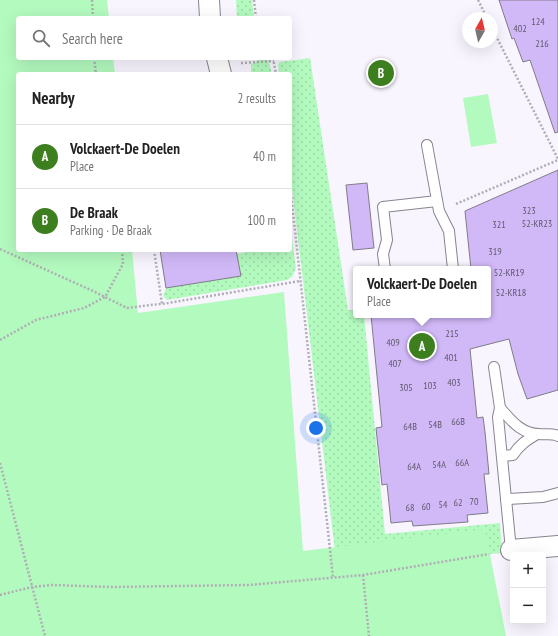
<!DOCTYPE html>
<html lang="en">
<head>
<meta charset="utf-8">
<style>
  :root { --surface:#fff; --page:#f2f2f2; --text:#222; --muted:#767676; --line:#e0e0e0; --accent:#3d7e1f }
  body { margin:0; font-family:"PT Sans Narrow",sans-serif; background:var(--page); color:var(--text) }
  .controls { position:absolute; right:12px; bottom:12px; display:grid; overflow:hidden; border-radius:4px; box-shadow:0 4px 16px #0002 }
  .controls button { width:36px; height:36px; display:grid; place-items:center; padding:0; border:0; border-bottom:1px solid var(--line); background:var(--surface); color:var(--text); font:20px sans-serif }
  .compass { position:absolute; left:462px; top:12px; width:36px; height:36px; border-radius:50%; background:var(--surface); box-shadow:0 4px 16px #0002; rotate:8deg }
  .you { position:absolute; left:316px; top:428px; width:14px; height:14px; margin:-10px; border:3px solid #fff; border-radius:50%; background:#1a73e8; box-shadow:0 0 0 6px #1a73e833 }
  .badge { display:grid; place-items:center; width:26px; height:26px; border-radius:50%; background:var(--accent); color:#fff; font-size:13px; font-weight:700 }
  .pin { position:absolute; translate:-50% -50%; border:2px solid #fff; box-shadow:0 1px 4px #0006 }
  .popup { position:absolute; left:353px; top:266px; width:138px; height:52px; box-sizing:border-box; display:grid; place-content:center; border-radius:4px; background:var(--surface); filter:drop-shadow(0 1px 3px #0005); font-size:13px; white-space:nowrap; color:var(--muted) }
  .popup b { font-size:15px; color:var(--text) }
  .popup::after { content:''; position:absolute; left:50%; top:100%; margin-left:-8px; border:8px solid transparent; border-top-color:var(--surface) }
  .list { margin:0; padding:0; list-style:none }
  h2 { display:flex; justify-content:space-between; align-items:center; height:52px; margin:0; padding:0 16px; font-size:17px }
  h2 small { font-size:13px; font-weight:400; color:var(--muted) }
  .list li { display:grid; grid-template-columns:26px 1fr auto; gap:12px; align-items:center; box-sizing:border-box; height:64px; padding:0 16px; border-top:1px solid var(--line) }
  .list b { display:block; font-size:15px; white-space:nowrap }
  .list p { margin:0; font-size:13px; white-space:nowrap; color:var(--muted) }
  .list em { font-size:13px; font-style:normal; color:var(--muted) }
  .icon { flex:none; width:22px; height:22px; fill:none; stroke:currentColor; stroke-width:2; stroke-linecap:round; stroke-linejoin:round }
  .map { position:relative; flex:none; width:558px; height:636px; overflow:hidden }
  .search { position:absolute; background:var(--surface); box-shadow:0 4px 16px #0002; left:16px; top:16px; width:276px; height:44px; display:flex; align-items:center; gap:10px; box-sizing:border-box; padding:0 14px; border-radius:4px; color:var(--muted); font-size:15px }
  .panel { position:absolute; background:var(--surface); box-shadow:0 4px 16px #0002; left:16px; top:72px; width:276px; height:180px; border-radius:4px }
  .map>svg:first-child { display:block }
  .grass { fill:url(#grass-dots) }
  .park { fill:#b3fabf }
  .building { fill:#d1b9f8; stroke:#807c87 }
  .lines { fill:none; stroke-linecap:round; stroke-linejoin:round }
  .service-casing { stroke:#88848f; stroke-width:12 }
  .minor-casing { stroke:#88848f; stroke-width:22 }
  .path { stroke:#b0aeb5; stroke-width:2.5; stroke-dasharray:2 2; stroke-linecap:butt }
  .service { stroke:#fff; stroke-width:10 }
  .minor { stroke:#fff; stroke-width:20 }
  .labels { text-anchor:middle; stroke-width:3; stroke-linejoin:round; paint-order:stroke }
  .number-label { font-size:10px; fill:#5f586b }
</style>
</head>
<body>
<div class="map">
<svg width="558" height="636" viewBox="0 0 558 636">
  <defs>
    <pattern id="grass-dots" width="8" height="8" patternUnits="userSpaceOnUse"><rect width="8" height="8" fill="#b3fabf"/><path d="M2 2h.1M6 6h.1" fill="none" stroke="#9bd7a5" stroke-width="1.8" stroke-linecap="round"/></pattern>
  </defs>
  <rect width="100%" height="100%" fill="#f8f5fe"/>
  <g class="grass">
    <path d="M 236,0 L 252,0 L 254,18 L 237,18 Z"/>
    <path d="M 263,58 L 268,58 L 272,74 L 251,74 L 251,64 Z"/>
    <path d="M 310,58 L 348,310 L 356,310 L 356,315 L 364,315 L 385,534 L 500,523 L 502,553 L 337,568 L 290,171 L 290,74 L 279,74 L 278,64 L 280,62 Z"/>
    <path d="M 290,224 L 296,268 L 292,277 L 287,280 L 167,300 L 163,296 L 166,288 L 240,276 L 237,254 L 246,252 L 246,250 L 290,250 Z"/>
  </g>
  <g class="park">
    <path d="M 0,0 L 107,0 L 109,18 L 18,18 L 18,58 L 113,58 L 115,74 L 18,74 L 18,250 L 132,250 L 138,313 L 284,292 L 303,551 L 485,529 L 506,636 L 0,636 Z"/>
    <path d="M 488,94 L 497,143 L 471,147 L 463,98 Z"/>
  </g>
  <g class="building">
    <path d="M 499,0 L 558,0 L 558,132 L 555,133 L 530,60 L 523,62 L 514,38 L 512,39 Z"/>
    <path d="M 558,170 L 558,390 L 527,399 L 518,374 L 509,339 L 470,349 L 477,418 L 483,417 L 485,432 L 489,474 L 484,474 L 488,513 L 467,515 L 468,522 L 413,526 L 412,521 L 391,523 L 387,484 L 382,485 L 376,428 L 382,427 L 371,315 L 488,315 L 488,269 L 471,269 L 465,211 Z"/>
    <path d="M 367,183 L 374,248 L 353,250 L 346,185 Z"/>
    <path d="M 160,250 L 236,250 L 241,276 L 166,288 Z"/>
  </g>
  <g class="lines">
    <g class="service-casing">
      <g id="service">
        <path d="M 427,145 L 439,211 L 449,231 L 453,269"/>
        <path d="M 385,269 L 383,254 L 387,240 L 383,207 L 437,201"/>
        <path d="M 494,367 L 500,408 L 498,417 L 511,550"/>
        <path d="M 500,408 C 511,420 521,434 539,434 C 545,435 552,433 558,436"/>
        <path d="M 502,456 L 513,455 C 519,445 527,440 537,434"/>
        <path d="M 506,499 L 543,497 L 558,493"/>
      </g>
    </g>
    <g class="minor-casing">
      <g id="minor">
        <path d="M 209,0 L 210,18"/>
        <path d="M 217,58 L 221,74"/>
        <path d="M 511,550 L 558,546"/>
      </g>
    </g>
    <g class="path">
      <path d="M 92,0 L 93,18"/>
      <path d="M 254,0 L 256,18"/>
      <path d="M 478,0 L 487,18"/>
      <path d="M 492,28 L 558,159"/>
      <path d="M 94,58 L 96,74"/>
      <path d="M 273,58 L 276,74"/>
      <path d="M 241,63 L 274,61"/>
      <path d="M 290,185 L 333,577"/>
      <path d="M 456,204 L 558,160"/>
      <path d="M 0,249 L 93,291 L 127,308 L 168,303 L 300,281"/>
      <path d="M 154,250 L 162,304"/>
      <path d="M 0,340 L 36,320 L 84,308 L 105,297 L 123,264 L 122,250"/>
      <path d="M 0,463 L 45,636"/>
      <path d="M 363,575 L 369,636"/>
      <path d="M 0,595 L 32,587 L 52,585 L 111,587 L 249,585 L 363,575 L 489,554"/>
    </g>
    <use href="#service" class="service"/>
    <use href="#minor" class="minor"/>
  </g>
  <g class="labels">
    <g class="number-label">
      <text x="538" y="25">124</text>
      <text x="520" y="32">402</text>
      <text x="542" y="47">216</text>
      <text x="529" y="214">323</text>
      <text x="537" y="227">52-KR23</text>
      <text x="499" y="228">321</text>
      <text x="495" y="255">319</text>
      <text x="509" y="276">52-KR19</text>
      <text x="511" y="296">52-KR18</text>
      <text x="452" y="337">215</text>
      <text x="393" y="346">409</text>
      <text x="451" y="361">401</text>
      <text x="395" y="367">407</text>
      <text x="454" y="386">403</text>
      <text x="430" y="389">103</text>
      <text x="406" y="391">305</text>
      <text x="458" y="425">66B</text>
      <text x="435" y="428">54B</text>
      <text x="410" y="430">64B</text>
      <text x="462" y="466">66A</text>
      <text x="439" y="468">54A</text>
      <text x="414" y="470">64A</text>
      <text x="474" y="505">70</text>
      <text x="458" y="506">62</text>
      <text x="443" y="508">54</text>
      <text x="426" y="510">60</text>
      <text x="410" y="511">68</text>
    </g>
  </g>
</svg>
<div class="controls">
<button>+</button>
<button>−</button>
</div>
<svg class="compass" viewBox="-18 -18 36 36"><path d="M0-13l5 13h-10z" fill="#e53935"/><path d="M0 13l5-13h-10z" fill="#767676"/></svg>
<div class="you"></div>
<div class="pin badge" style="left:422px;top:346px">A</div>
<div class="popup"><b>Volckaert-De Doelen</b>Place</div>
<div class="pin badge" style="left:381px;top:73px">B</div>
<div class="search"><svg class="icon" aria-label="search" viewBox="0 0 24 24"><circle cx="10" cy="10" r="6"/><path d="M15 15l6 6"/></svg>Search here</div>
<section class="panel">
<h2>Nearby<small>2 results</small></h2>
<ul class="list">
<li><span class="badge">A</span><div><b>Volckaert-De Doelen</b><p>Place</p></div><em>40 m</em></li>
<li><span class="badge">B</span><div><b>De Braak</b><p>Parking · De Braak</p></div><em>100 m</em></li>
</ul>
</section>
</div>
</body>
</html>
